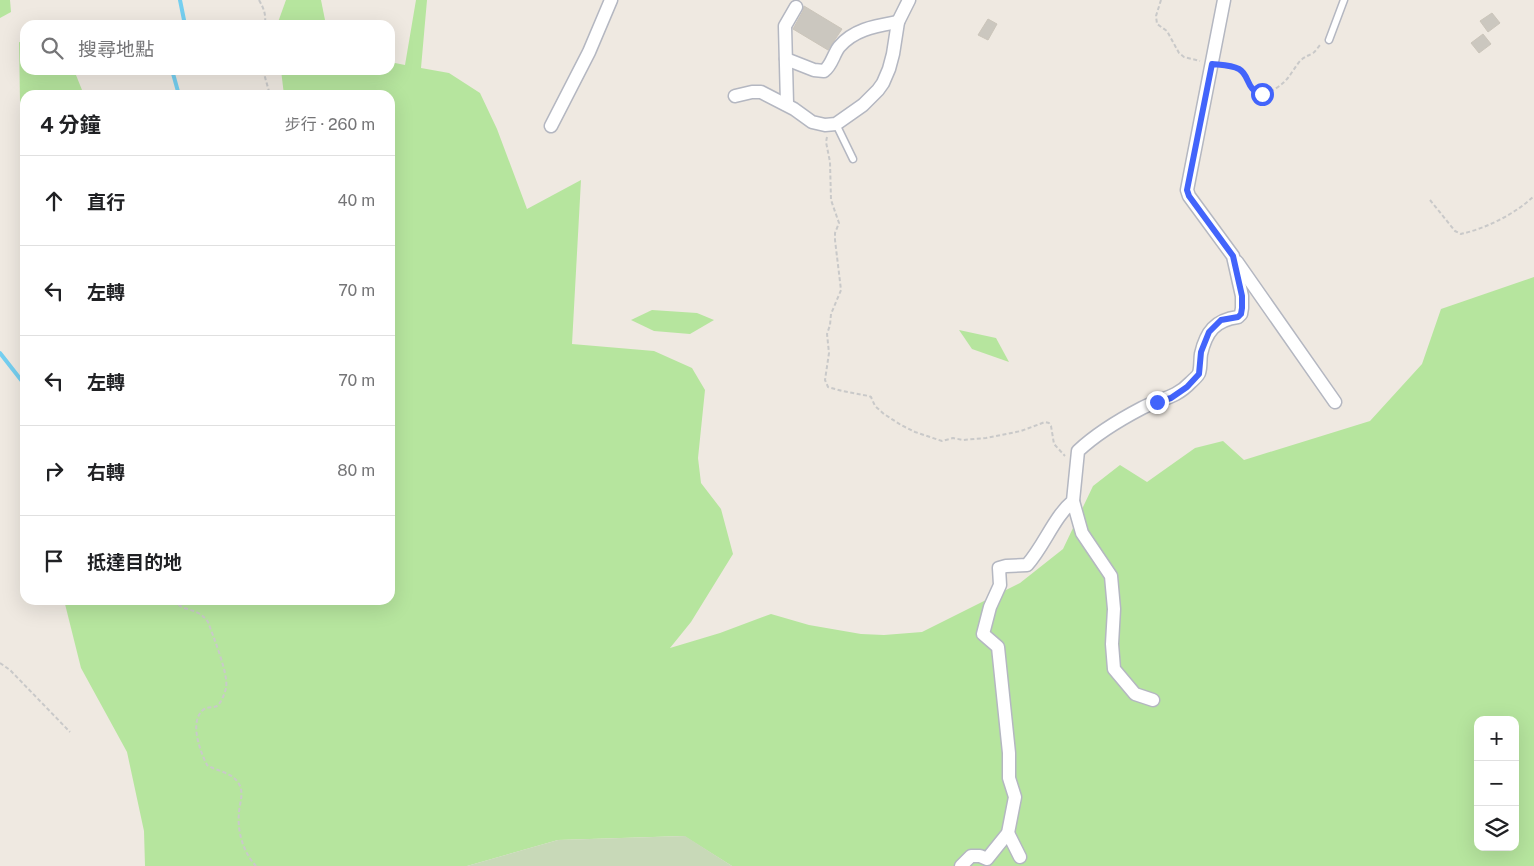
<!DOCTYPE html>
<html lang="zh-TW">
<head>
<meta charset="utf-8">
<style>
  :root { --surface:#fff; --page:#f2f2f2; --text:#202124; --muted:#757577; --line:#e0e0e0 }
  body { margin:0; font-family:"Public Sans","Noto Sans TC",sans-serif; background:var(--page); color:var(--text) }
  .controls { position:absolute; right:15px; bottom:15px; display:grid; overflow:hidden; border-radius:10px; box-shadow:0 5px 20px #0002 }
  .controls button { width:45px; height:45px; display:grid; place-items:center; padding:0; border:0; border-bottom:1px solid var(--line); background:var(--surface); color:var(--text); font:25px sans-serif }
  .stop { position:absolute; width:15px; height:15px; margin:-11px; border:4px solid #4264fb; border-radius:50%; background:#fff }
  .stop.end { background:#4264fb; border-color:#fff; box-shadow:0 1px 5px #0008 }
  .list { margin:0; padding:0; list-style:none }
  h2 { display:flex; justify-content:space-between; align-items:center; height:65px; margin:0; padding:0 20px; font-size:21px }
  h2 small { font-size:16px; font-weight:400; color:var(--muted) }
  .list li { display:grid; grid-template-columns:32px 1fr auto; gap:15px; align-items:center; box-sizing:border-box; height:90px; padding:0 20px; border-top:1px solid var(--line) }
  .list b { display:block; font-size:19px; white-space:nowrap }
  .list em { font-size:16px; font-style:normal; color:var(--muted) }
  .icon { flex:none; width:28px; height:28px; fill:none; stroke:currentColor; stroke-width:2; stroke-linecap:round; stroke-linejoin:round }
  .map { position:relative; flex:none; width:1534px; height:866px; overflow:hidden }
  .search { position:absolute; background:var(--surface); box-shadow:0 5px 20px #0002; left:20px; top:20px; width:375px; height:55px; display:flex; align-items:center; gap:12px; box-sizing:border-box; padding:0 18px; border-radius:15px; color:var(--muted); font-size:19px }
  .panel { position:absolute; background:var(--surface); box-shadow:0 5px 20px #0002; left:20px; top:90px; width:375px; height:515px; border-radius:15px }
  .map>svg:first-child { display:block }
  .green { fill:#b6e59e; fill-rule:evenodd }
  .cemetery { fill:#c8d9b8 }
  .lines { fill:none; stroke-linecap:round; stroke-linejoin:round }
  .stream { stroke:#75cff0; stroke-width:4 }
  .building { fill:#cbc7bf; stroke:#cbc5ba }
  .service-casing { stroke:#b4b7c1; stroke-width:9 }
  .minor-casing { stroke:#b4b7c1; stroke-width:15 }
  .path { stroke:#c9c9c9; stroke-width:2; stroke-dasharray:4 2.5; stroke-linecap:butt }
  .service { stroke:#fff; stroke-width:6 }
  .minor { stroke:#fff; stroke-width:12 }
  .route { stroke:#4264fb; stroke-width:6 }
</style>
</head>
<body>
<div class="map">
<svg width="1534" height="866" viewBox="0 0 1534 866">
  <rect width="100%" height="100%" fill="#efe9e1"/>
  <g class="green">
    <path d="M 0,0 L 10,0 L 11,12 L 0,18 Z"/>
    <path d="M 286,0 L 321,0 L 326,25 L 277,25 Z"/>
    <path d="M 416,0 L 427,0 L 421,68 L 449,73 L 480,93 L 497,129 L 527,209 L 581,180 L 572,344 L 654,351 L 692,368 L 705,390 L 698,458 L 701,483 L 721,509 L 733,554 L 691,622 L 670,648 L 720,633 L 771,614 L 809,625 L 861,634 L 884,635 L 922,632 L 1020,583 L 1063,549 L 1093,486 L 1120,465 L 1147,482 L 1195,448 L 1223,441 L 1244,460 L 1370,421 L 1422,364 L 1441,309 L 1534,277 L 1534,866 L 732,866 L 684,836 L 558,840 L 467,866 L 145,866 L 144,831 L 127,752 L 81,668 L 64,600 L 390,600 L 390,95 L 284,95 L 281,70 L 390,70 L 390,62 L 405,65 ZM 1478,720 L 1515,720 L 1515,847 L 1478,847 Z"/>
    <path d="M 19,42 L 25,43 L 25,70 L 74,70 L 84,95 L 25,95 L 25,111 L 20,102 Z"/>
    <path d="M 652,310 L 697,313 L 714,320 L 690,334 L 654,331 L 631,320 Z"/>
    <path d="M 959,330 L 996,338 L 1009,362 L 972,349 Z"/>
  </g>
  <path class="cemetery" d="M 685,836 L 732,866 L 467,866 L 558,840 Z"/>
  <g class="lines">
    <g class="stream">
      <path d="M 180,0 L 185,25"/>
      <path d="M 172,70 L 179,95"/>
      <path d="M 0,353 L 25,385"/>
    </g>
  </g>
  <g class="building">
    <path d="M 804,6 L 842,29 L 828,50 L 793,29 L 803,11 Z"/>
    <path d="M 1492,13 L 1500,23 L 1488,32 L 1480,21 Z"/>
    <path d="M 988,19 L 997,24 L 988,40 L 978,35 Z"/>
    <path d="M 1483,34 L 1491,44 L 1479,53 L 1471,43 Z"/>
  </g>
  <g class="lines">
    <g class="service-casing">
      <g id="service">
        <path d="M 1329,40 L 1344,0"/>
        <path d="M 836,124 L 853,159"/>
      </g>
    </g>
    <g class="minor-casing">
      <g id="minor">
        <path d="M 786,59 L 814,70 L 824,71 C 832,65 833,55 839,47 C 854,29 876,26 898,22"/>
        <path d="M 735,96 L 752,92 L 761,92 L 794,109 L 812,122 L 825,125 L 836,124 L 863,105 L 878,90 L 883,83 L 889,69 L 893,54 L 898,22 L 909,0"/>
        <path d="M 787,104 L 785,26 L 796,7"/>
        <path d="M 551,126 L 589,52 L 611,0"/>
        <path d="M 1237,262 L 1335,402"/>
        <path d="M 1073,501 L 1082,533 L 1111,576 L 1114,609 L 1112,644 L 1114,669 L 1135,694 L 1153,700"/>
        <path d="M 1008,833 L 1020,857"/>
        <path d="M 961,866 L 971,856 L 980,856 L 987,859 L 1008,833 L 1015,797 L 1009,778 L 1009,753 L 998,647 L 983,634 L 990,607 L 1000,585 L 999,568 L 1006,566 L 1027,565 C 1044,546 1054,517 1073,501 L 1078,451 C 1095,435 1121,419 1142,408 C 1161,398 1175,399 1191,382 C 1194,379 1198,376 1199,373 C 1201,367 1200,360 1201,354 C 1206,332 1215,320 1238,317 L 1241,314 L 1242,308 L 1242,296 L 1233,256 L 1189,196 L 1187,190 L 1224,0"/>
      </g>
    </g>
    <g class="path">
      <path d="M 259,0 C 264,9 266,14 265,25"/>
      <path d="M 1161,0 L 1156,16 L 1157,24 L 1167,31 L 1179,53 L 1184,57 L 1200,61"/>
      <path d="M 1224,66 C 1249,70 1239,74 1252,89 C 1261,99 1275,90 1283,83 C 1290,77 1294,68 1300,61 C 1304,57 1308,56 1313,53 C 1316,51 1318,47 1321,44"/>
      <path d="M 263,70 L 270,95"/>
      <path d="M 827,137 L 826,142 L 830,162 L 831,200 L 839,223 L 835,233 L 835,240 L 841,290 L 831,314 L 830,325 L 827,334 L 829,353 L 825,380 L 828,387 L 842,391 L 869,396 L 871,397 L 875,406 L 884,414 L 901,425 L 915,432 L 942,441 L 953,438 L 963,440 L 986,438 L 1021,431 L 1045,422 L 1049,423 L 1051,426 L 1054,444 L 1065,456"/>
      <path d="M 1430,200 L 1455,231 L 1461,234 C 1487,228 1515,214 1534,196"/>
      <path d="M 174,600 C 183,613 197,606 208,622 C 213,636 229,675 226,688 C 225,693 221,703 217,706 C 213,708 207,706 203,710 C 189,722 200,751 207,765 C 216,771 230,772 237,781 C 245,791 240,801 239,812 C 237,831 243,852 256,866"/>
      <path d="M 0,663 L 10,670 L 70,732"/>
    </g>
    <use href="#service" class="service"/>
    <use href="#minor" class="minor"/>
  </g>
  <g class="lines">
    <path class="route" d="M 1157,402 L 1171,398 L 1187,387 L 1199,374 L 1201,352 L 1209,332 L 1221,320 L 1238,317 L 1241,314 L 1242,308 L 1242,296 L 1233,256 L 1189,196 L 1187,190 L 1212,64 C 1220,65 1231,65 1239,69 C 1250,75 1246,91 1262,94"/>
  </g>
</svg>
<div class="controls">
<button>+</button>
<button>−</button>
<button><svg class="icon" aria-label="layers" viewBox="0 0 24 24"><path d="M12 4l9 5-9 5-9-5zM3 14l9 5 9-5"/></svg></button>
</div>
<div class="stop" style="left:1262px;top:94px"></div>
<div class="stop end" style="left:1157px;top:402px"></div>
<div class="search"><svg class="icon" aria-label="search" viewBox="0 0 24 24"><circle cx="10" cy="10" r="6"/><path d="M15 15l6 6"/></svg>搜尋地點</div>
<section class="panel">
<h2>4 分鐘<small>步行 · 260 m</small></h2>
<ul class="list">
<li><svg class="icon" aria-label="ahead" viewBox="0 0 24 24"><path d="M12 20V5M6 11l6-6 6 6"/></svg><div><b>直行</b></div><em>40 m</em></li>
<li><svg class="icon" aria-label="left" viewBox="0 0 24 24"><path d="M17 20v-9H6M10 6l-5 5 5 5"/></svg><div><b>左轉</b></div><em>70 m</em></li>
<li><svg class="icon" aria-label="left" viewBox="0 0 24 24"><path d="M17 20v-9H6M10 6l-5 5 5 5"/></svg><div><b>左轉</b></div><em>70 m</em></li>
<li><svg class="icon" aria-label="right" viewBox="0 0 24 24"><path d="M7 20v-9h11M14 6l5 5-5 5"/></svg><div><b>右轉</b></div><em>80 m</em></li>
<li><svg class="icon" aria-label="arrive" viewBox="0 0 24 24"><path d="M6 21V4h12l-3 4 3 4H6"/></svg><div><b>抵達目的地</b></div></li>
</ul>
</section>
</div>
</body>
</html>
